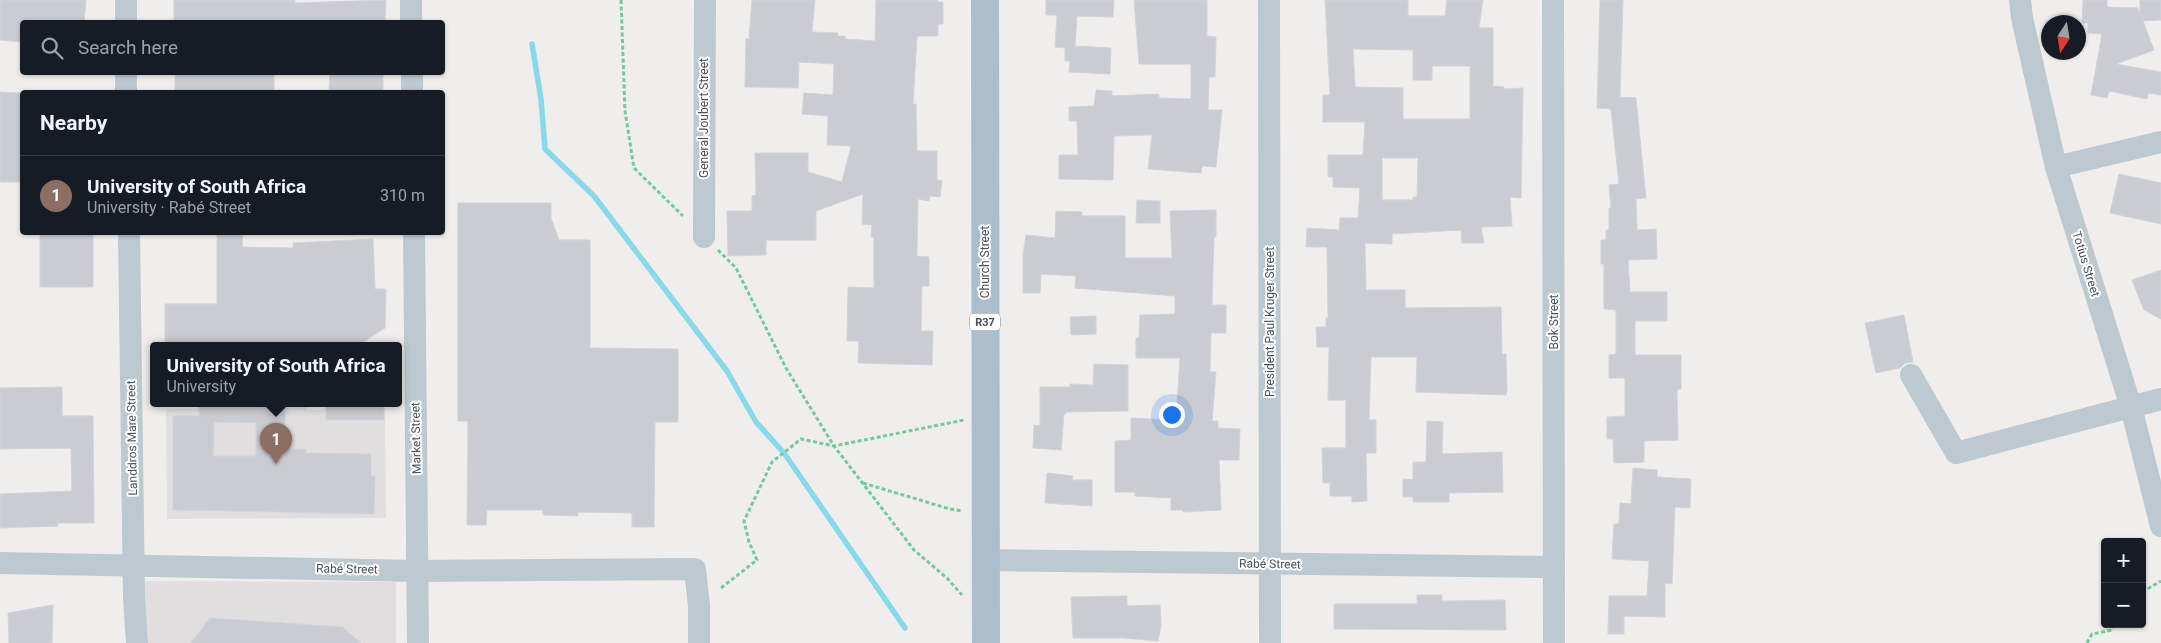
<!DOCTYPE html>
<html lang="en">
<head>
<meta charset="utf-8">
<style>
  :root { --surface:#171b24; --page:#242831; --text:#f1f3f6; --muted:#9ea1a6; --line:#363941; --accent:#1a76dc }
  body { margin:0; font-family:Roboto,sans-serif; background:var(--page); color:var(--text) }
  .controls { position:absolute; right:15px; bottom:15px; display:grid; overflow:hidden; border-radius:5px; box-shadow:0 1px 4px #0004 }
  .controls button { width:45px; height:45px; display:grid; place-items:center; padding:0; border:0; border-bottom:1px solid var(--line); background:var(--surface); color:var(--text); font:25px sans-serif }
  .compass { position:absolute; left:2041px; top:15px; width:45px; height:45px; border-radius:50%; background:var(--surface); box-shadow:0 1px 4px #0004; rotate:192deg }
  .you { position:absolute; left:1171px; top:414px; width:18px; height:18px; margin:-12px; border:4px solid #fff; border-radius:50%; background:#1a73e8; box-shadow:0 0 0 8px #1a73e833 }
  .badge { display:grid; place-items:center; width:32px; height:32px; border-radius:50%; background:var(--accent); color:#fff; font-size:16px; font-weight:700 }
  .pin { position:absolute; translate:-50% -41px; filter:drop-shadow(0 1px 2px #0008) }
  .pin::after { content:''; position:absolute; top:26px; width:18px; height:15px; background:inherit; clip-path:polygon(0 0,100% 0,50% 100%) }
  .popup { position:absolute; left:150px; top:342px; width:252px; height:65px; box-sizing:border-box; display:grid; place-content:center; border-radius:5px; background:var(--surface); filter:drop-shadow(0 1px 4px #0005); font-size:16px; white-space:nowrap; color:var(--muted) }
  .popup b { font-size:19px; color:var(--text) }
  .popup::after { content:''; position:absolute; left:50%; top:100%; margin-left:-10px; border:10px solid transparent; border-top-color:var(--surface) }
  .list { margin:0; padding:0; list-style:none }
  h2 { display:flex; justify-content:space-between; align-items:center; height:65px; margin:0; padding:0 20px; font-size:21px }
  h2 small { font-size:16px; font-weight:400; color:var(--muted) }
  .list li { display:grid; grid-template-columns:32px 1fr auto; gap:15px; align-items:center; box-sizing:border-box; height:80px; padding:0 20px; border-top:1px solid var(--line) }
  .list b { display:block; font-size:19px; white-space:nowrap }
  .list p { margin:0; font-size:16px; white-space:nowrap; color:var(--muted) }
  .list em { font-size:16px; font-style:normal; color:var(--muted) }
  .icon { flex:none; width:28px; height:28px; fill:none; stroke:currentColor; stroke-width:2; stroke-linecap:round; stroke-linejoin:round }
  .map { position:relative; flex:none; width:2161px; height:643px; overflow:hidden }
  .search { position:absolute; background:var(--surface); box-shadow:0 1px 4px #0004; left:20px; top:20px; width:425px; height:55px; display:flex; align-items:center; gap:12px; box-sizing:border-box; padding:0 18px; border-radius:5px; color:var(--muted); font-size:19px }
  .panel { position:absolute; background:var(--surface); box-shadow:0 1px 4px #0004; left:20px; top:90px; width:425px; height:145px; border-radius:5px }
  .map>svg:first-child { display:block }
  .education { fill:#e1dedf }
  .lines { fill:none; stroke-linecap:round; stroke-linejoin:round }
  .stream { stroke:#88d9ea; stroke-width:5.5 }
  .building { fill:#caccd2; stroke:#d1d3d9; fill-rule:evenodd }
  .path { stroke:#73cb9d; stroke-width:3; stroke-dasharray:4 2.5; stroke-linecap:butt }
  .minor { stroke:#bdc8cf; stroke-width:22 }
  .major { stroke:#acbdcc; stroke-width:28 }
  .labels { text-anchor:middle; stroke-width:4; stroke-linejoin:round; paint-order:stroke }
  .shield { fill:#fff; stroke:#7d858c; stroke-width:1 }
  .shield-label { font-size:11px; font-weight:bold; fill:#45515a }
  .street-label { font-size:12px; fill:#45515a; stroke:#fff }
</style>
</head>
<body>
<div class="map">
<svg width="2161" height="643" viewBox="0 0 2161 643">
  <rect width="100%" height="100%" fill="#f0eded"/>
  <g class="education">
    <path d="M 271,403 L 306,405 L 307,410 L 325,410 L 325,403 L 378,403 L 378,406 L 385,406 L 386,518 L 167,519 L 166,409 L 270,409 Z"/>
    <path d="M 143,581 L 396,582 L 396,643 L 146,643 Z"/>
  </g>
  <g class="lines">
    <path class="stream" d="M 532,44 L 541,99 L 545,149 L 594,196 L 727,371 L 756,422 L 784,453 L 905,628"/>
  </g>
  <g class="building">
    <path d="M 0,0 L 86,0 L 84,22 L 22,22 L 22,42 L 0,40 Z"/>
    <path d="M 174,0 L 295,0 L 295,3 L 386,0 L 385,22 L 174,22 Z"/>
    <path d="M 752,0 L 815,0 L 812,32 L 838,33 L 837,36 L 845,36 L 845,39 L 875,41 L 876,0 L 938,0 L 937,2 L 943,2 L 943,24 L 938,24 L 938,36 L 917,36 L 913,104 L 916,104 L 917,151 L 937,151 L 937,180 L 942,181 L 940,197 L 930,196 L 929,201 L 918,199 L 917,256 L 929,257 L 929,286 L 922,286 L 921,331 L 933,331 L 932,365 L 858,363 L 859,341 L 847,341 L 848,287 L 874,288 L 874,238 L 871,237 L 872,225 L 862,224 L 863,194 L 816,211 L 816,240 L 766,240 L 766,255 L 728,256 L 727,211 L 752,211 L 752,196 L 756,195 L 755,153 L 808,153 L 808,172 L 842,182 L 851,146 L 827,145 L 828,116 L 802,114 L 804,93 L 833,95 L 834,64 L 799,62 L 798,88 L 745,87 L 746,39 L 749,39 Z"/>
    <path d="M 1046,0 L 1114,0 L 1113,17 L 1077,16 L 1075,46 L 1111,48 L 1110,74 L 1069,72 L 1070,61 L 1065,61 L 1065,48 L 1055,47 L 1057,15 L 1046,15 Z"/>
    <path d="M 1134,0 L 1207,0 L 1207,36 L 1216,37 L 1215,77 L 1209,77 L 1208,110 L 1222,110 L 1216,167 L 1202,166 L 1201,173 L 1148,169 L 1152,135 L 1114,136 L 1113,180 L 1059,179 L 1059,155 L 1078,155 L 1077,121 L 1069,121 L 1069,107 L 1094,106 L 1096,90 L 1112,91 L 1112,96 L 1159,94 L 1159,98 L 1191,99 L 1191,64 L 1139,64 Z"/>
    <path d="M 1325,0 L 1408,0 L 1408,16 L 1445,16 L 1447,0 L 1483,0 L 1479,28 L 1493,28 L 1493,86 L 1504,87 L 1504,89 L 1523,88 L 1521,198 L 1510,197 L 1512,226 L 1481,227 L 1484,243 L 1462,243 L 1461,230 L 1392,234 L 1392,244 L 1365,243 L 1366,290 L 1405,290 L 1405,308 L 1501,307 L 1502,354 L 1506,354 L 1507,391 L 1506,395 L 1416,392 L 1417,357 L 1371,357 L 1369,420 L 1376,420 L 1376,453 L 1366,453 L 1367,501 L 1352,502 L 1352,496 L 1330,496 L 1330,483 L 1323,483 L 1322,448 L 1346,448 L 1346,400 L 1328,400 L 1329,347 L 1317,347 L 1316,327 L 1326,327 L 1326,318 L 1328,318 L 1327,247 L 1306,247 L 1307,228 L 1339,230 L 1340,218 L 1358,218 L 1360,188 L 1333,187 L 1333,177 L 1328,177 L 1328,155 L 1363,155 L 1365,122 L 1323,122 L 1323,95 L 1330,95 ZM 1353,49 L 1413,50 L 1413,80 L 1432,80 L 1432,66 L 1470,66 L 1470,119 L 1403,119 L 1403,88 L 1355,87 ZM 1382,158 L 1418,158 L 1417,197 L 1413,197 L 1413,200 L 1382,200 Z"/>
    <path d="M 1600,0 L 1623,0 L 1620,97 L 1636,98 L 1646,198 L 1636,199 L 1637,230 L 1656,229 L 1657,259 L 1628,260 L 1630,292 L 1667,292 L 1667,321 L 1635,321 L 1635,355 L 1681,355 L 1681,389 L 1677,389 L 1678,440 L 1644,441 L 1644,462 L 1614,463 L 1613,439 L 1607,439 L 1607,417 L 1625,416 L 1625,378 L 1609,378 L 1609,355 L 1616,354 L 1616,310 L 1604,309 L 1604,264 L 1601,264 L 1601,240 L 1606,240 L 1606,230 L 1609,230 L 1609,208 L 1611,208 L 1609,185 L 1619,184 L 1611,109 L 1597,108 Z"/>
    <path d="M 2083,0 L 2107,0 L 2107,7 L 2138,8 L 2140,12 L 2140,0 L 2161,0 L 2161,20 L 2143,21 L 2154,50 L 2116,64 L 2161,72 L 2161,95 L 2148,93 L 2147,99 L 2109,91 L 2107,98 L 2091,95 L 2102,34 L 2088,33 L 2088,23 L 2082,23 Z"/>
    <rect x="175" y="72" width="99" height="20"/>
    <path d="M 330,72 L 383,72 L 383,92 L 329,90 Z"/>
    <path d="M 0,92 L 22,93 L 22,182 L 0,182 Z"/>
    <path d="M 2119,174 L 2161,183 L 2161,224 L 2110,213 Z"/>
    <path d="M 1137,200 L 1160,201 L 1160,223 L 1136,223 Z"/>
    <path d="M 458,203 L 551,203 L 551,218 L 559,240 L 590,240 L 590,348 L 678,349 L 678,422 L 655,422 L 654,527 L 632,527 L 632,513 L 578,512 L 578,516 L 543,515 L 543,510 L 487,510 L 486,525 L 467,525 L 468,421 L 458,421 Z"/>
    <path d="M 1216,210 L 1216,237 L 1214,237 L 1212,305 L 1226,305 L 1226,333 L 1211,333 L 1210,372 L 1216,372 L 1212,421 L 1218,421 L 1218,428 L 1240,429 L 1239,460 L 1219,460 L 1221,510 L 1183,512 L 1183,510 L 1171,510 L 1171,498 L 1135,496 L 1135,492 L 1115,492 L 1115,441 L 1131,440 L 1131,418 L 1176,420 L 1180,358 L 1136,358 L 1136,338 L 1139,338 L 1140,315 L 1175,314 L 1175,296 L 1075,288 L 1076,276 L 1041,274 L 1040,293 L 1023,293 L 1023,254 L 1026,235 L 1055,238 L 1056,211 L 1082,212 L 1082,216 L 1125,216 L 1125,258 L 1172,258 L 1170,211 Z"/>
    <rect x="40" y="232" width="53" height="55"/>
    <path d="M 217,232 L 243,232 L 242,247 L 293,248 L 293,243 L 373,239 L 375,289 L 386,289 L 385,328 L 363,342 L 363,345 L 165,345 L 165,304 L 217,304 Z"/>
    <path d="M 2161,270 L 2161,319 L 2144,310 L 2132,280 Z"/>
    <path d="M 1904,315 L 1913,362 L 1905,363 L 1900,368 L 1876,373 L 1865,323 Z"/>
    <path d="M 1096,316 L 1096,334 L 1071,335 L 1070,317 Z"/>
    <path d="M 1094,364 L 1128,365 L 1128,411 L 1066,412 L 1066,414 L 1064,414 L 1061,450 L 1033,448 L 1034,425 L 1040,426 L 1040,387 L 1070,387 L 1070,384 L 1093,385 Z"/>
    <path d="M 62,387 L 62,416 L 93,416 L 94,523 L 58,523 L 58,526 L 0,528 L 0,494 L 72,491 L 71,448 L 0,449 L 0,388 Z"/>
    <path d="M 199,403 L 285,403 L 285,449 L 306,449 L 306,453 L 371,454 L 371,476 L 375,476 L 374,514 L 173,510 L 173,416 L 199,416 ZM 214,422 L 256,423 L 256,456 L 213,456 Z"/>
    <rect x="326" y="403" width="58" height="17"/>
    <path d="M 1427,421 L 1443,422 L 1442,454 L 1502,452 L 1503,492 L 1449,493 L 1449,502 L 1413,502 L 1413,497 L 1403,497 L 1403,479 L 1413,480 L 1413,462 L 1426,462 Z"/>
    <path d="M 1633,468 L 1657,470 L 1657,477 L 1691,479 L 1690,508 L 1675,507 L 1672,584 L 1665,583 L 1665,617 L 1624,616 L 1624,634 L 1608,634 L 1609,596 L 1647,596 L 1649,561 L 1612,559 L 1614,524 L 1619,524 L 1620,503 L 1631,504 Z"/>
    <path d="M 1047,473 L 1073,476 L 1072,480 L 1092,480 L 1092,506 L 1045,503 Z"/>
    <path d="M 1417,595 L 1442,595 L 1442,601 L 1505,600 L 1506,630 L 1334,629 L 1334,604 L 1417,604 Z"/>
    <path d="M 1127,596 L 1127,606 L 1160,605 L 1161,626 L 1158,641 L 1124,638 L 1073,638 L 1071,597 Z"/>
    <path d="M 53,605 L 52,643 L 9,643 L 8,613 Z"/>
    <path d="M 210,618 L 343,627 L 361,643 L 191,643 Z"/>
  </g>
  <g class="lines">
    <g class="path">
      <path d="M 621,0 L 625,111 L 634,168 L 683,216"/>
      <path d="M 718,250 L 736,268 L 786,368 L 834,446 L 914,550 L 947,578 L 962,595"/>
      <path d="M 863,483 L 950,509 L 962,511"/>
      <path d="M 721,588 L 757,560 L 749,542 L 744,521 L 772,462 L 801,439 L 834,446 L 964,420"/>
      <path d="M 2142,592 L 2161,581"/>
      <path d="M 2087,643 L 2092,634 L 2112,630 L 2113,624"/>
    </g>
    <g class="minor">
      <path d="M 126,0 L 126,22"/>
      <path d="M 411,0 L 411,22"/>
      <path d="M 1269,0 L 1270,643"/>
      <path d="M 1553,0 L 1554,643"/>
      <path d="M 2020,0 L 2022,18 L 2056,167 L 2131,407 L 2161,526"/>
      <path d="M 126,72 L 126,92"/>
      <path d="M 412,72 L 412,92"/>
      <path d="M 2056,167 L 2161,142"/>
      <path d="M 129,232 L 134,598 L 137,643"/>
      <path d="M 414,232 L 418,643"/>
      <path d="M 704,237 L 705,0"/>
      <path d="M 1911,375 L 1956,453 L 2161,399"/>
      <path d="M 985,560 L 1554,567"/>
      <path d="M 0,563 L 417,571 L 695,569 L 699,606 L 699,643"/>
    </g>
    <path class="major" d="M 985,0 L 986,643"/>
  </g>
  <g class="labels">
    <rect class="shield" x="970" y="313.5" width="30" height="17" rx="4"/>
    <g class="shield-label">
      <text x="985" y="326">R37</text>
    </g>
    <g class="street-label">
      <text transform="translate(704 118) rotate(-90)" y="4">General Joubert Street</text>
      <text transform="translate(985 262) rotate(-90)" y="4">Church Street</text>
      <text transform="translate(2086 264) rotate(73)" y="4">Totius Street</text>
      <text transform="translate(1270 322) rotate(-90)" y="4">President Paul Kruger Street</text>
      <text transform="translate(1554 322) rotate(-90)" y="4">Bok Street</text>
      <text transform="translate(132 438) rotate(-91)" y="4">Landdros Mare Street</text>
      <text transform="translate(416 438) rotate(-91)" y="4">Market Street</text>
      <text transform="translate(1270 564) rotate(1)" y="4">Rabé Street</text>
      <text transform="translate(347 569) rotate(1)" y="4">Rabé Street</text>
    </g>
  </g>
</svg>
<div class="controls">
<button>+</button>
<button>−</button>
</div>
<svg class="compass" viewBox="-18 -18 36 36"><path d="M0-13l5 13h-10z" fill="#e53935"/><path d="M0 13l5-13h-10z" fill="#9ea1a6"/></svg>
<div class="you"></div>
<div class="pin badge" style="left:276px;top:464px;background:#8d6e63">1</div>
<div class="popup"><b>University of South Africa</b>University</div>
<div class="search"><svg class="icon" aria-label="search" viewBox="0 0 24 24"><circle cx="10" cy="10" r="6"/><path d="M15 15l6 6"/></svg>Search here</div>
<section class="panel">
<h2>Nearby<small></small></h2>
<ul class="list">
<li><span class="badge" style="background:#8d6e63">1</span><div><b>University of South Africa</b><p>University · Rabé Street</p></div><em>310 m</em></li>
</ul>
</section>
</div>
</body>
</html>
